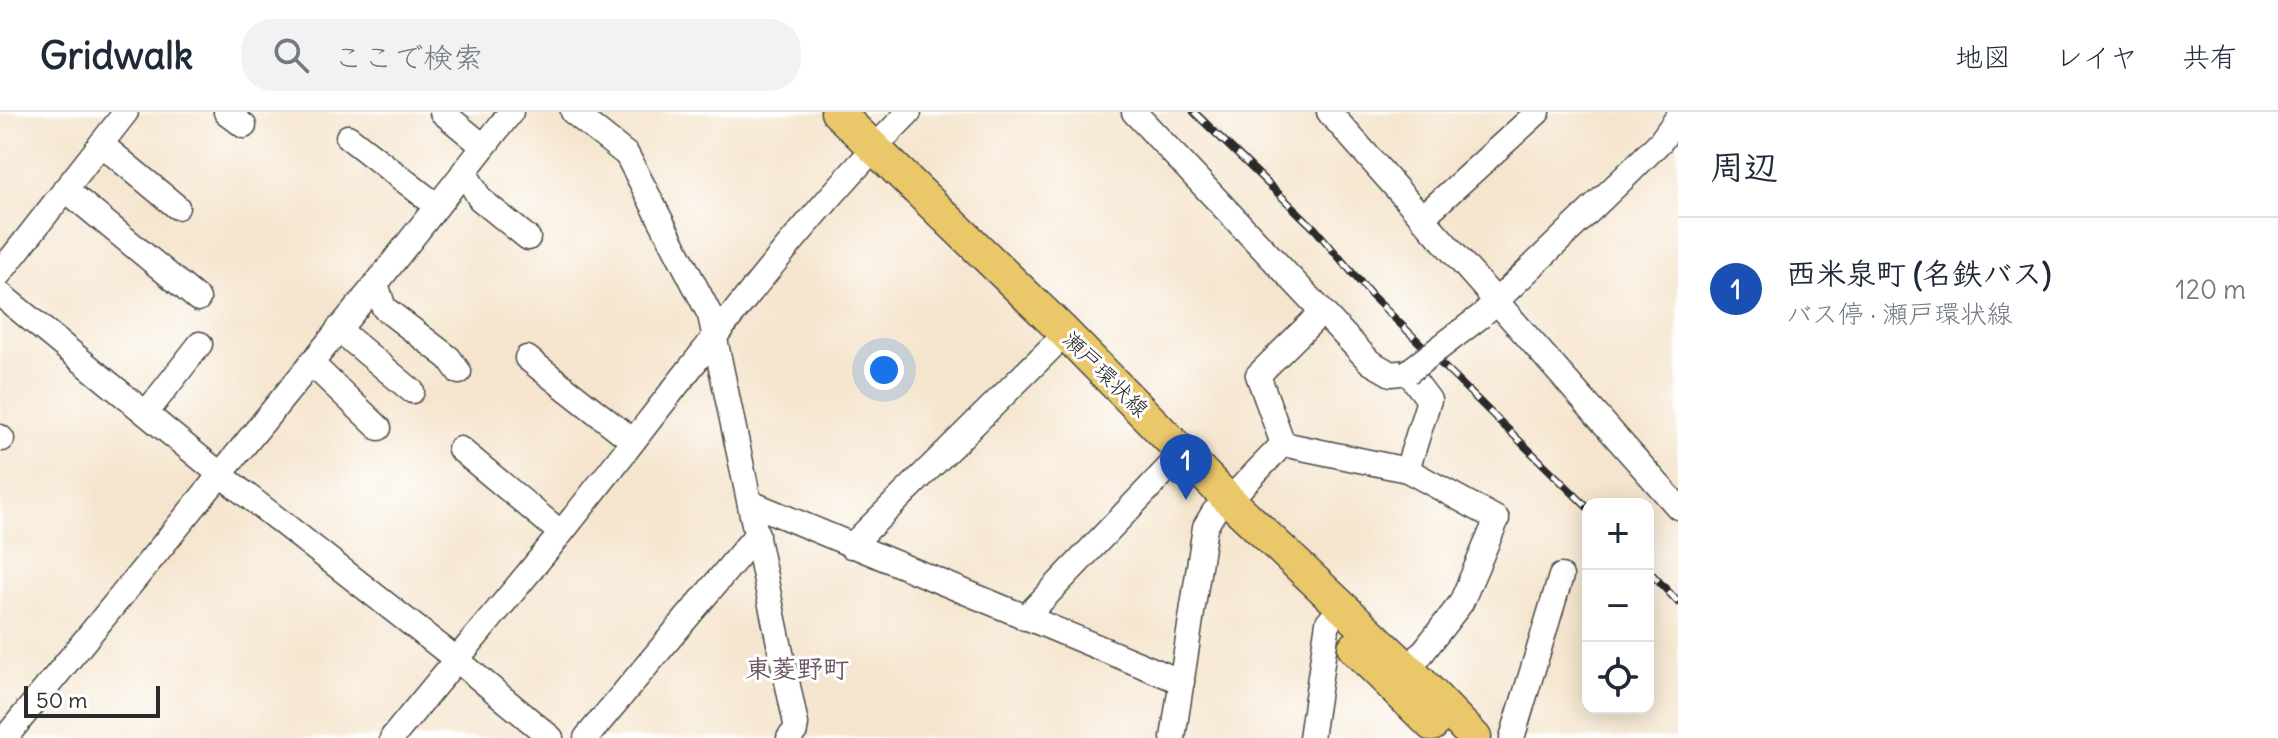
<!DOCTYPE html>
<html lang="ja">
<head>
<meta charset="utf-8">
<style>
  :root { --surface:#fff; --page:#f2f2f3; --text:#1f2937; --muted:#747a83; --line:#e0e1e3; --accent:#0f766e }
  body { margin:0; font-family:Delius,"Klee One",sans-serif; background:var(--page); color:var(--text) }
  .controls { position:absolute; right:24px; bottom:24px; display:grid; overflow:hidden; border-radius:16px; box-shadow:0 4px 20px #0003 }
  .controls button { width:72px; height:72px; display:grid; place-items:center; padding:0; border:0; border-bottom:2px solid var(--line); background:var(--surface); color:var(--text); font:40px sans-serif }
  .scale { position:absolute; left:24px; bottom:20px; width:136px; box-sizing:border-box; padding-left:8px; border:4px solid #2b2b2b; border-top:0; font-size:22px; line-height:28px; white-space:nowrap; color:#2b2b2b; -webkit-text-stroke:6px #fff; paint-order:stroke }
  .you { position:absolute; left:884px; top:258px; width:28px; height:28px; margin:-20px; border:6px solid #fff; border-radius:50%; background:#1a73e8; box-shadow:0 0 0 12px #1a73e833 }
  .badge { display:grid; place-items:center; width:52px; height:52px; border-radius:50%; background:var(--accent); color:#fff; font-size:26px; font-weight:700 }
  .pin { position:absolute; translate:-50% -66px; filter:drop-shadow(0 2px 4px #0008) }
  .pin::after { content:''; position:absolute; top:42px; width:28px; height:24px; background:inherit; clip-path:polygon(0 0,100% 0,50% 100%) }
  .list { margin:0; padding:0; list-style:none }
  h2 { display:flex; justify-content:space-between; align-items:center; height:104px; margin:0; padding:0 32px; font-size:34px }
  h2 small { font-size:26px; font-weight:400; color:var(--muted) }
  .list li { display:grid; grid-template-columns:52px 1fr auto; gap:24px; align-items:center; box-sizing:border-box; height:144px; padding:0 32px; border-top:2px solid var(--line) }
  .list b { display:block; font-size:30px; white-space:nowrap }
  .list p { margin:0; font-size:26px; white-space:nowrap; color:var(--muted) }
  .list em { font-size:26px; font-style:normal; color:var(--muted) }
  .icon { flex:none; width:44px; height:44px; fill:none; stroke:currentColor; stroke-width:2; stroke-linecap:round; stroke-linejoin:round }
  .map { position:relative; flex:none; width:1678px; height:626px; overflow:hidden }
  header { display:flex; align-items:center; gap:48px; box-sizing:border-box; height:112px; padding:0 40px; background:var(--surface); border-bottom:2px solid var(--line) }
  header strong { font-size:38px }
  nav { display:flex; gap:44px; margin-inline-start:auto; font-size:28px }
  .search { width:560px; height:72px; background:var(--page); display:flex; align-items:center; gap:20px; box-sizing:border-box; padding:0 28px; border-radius:32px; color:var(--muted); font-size:30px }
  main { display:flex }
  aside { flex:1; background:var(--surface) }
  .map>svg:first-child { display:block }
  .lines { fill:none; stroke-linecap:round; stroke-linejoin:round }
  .minor-casing { stroke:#494743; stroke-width:27 }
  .major-casing { stroke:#494743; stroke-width:35 }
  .minor { stroke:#fff; stroke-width:24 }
  .major { stroke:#eac769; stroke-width:32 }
  .rail-casing { stroke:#2b2b2b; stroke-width:8 }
  .rail { stroke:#fff; stroke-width:5; stroke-dasharray:15; stroke-linecap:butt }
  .minor-bridge-casing { stroke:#494743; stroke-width:27; stroke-linecap:butt }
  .minor-bridge { stroke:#fff; stroke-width:24 }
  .labels { text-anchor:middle; stroke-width:6; stroke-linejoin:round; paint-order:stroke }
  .street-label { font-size:22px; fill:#2b2b2b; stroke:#fff }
  .quarter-label { font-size:26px; font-weight:bold; fill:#6b5765; stroke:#fff }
</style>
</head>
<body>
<header>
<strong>Gridwalk</strong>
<div class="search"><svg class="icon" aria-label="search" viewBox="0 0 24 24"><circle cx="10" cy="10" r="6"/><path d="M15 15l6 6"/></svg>ここで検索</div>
<nav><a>地図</a><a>レイヤ</a><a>共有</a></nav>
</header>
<main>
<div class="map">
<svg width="1678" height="626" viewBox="0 0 1678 626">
  <rect width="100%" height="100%" fill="#fff"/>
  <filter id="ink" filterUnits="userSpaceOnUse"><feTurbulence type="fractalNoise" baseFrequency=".0125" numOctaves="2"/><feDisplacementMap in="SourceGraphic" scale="16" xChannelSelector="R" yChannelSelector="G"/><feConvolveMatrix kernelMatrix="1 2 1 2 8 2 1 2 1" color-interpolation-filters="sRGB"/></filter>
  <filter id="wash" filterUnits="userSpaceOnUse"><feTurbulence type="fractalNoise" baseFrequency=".006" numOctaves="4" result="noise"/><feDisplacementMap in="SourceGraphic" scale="32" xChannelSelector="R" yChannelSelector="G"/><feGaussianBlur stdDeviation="1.8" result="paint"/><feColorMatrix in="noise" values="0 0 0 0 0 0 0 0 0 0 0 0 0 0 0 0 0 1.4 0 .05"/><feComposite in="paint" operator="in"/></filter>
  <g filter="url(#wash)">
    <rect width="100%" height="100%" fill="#f5e5ce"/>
  </g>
  <g filter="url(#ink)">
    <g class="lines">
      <g class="minor-casing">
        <g id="minor">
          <path d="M 226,0 L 244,14"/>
          <path d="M 442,0 L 483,34"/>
          <path d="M 573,0 L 627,43 L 710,203 L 796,612 L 795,619 L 789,626"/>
          <path d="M 1134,0 L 1370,250 L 1391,262 L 1408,260 L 1429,288 L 1407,358 L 1283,332 L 1258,263 L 1322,200"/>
          <path d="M 1329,0 L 1678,395"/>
          <path d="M 348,25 L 437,94"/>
          <path d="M 101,32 L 177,95"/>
          <path d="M 464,59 L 480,87 L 528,126"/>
          <path d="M 65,77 L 198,187"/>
          <path d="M 1424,104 L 1538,0"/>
          <path d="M 0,161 L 126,0"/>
          <path d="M 376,172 L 384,196 L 449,246 L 459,260"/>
          <path d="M 0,182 L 221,363 L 456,547 L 551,626"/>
          <path d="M 1486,199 L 1629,61 L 1661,29 L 1678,5"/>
          <path d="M 338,217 L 412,279"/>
          <path d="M 527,246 L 633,329"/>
          <path d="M 311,251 L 379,316"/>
          <path d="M 147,300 L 200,232"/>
          <path d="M 0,325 L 2,327"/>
          <path d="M 460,337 L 561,421"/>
          <path d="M 1407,358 L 1497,407 L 1461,491 L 1409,558"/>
          <path d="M 1229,388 L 1283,332"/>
          <path d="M 751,391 L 1182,570"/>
          <path d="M 851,434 L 1051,236"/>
          <path d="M 1025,506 L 1170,354"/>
          <path d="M 10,620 L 376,172 L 511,0"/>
          <path d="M 392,626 C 448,557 506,489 562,420 C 675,278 782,129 909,0"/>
          <path d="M 586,626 L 757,422"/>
          <path d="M 1173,626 L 1205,415 L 1214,400"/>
          <path d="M 1311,626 L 1328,510"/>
          <path d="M 1512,626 L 1561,464"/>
        </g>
      </g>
      <g class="major-casing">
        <g id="major">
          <path d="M 837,0 L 1061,217 L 1229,388 L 1409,558 L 1475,626"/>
          <path d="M 1354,536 L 1432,613"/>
        </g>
      </g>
      <use href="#minor" class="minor"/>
      <use href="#major" class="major"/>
      <g class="rail-casing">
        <g id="rail">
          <path d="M 1194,0 L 1315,117 L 1372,184 L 1588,396"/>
          <path d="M 1648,458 L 1678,490"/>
        </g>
      </g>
      <use href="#rail" class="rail"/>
      <g class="minor-bridge-casing">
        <path id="minor-bridge" d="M 1408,260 L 1481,204"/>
      </g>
      <use href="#minor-bridge" class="minor-bridge"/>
    </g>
  </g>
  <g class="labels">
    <g class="street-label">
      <text transform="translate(1106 262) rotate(45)" y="8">瀬戸環状線</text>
    </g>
    <g class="quarter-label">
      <text x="797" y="566">東菱野町</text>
    </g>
  </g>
</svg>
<div class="controls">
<button>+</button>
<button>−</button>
<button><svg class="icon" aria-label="locate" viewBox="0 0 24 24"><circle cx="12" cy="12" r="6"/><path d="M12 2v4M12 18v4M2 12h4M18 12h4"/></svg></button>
</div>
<div class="scale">50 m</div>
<div class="you"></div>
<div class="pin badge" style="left:1186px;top:388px;background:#1a4fb4">1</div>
</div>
<aside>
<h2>周辺<small></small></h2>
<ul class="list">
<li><span class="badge" style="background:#1a4fb4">1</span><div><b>西米泉町 (名鉄バス)</b><p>バス停 · 瀬戸環状線</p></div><em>120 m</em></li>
</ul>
</aside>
</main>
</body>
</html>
